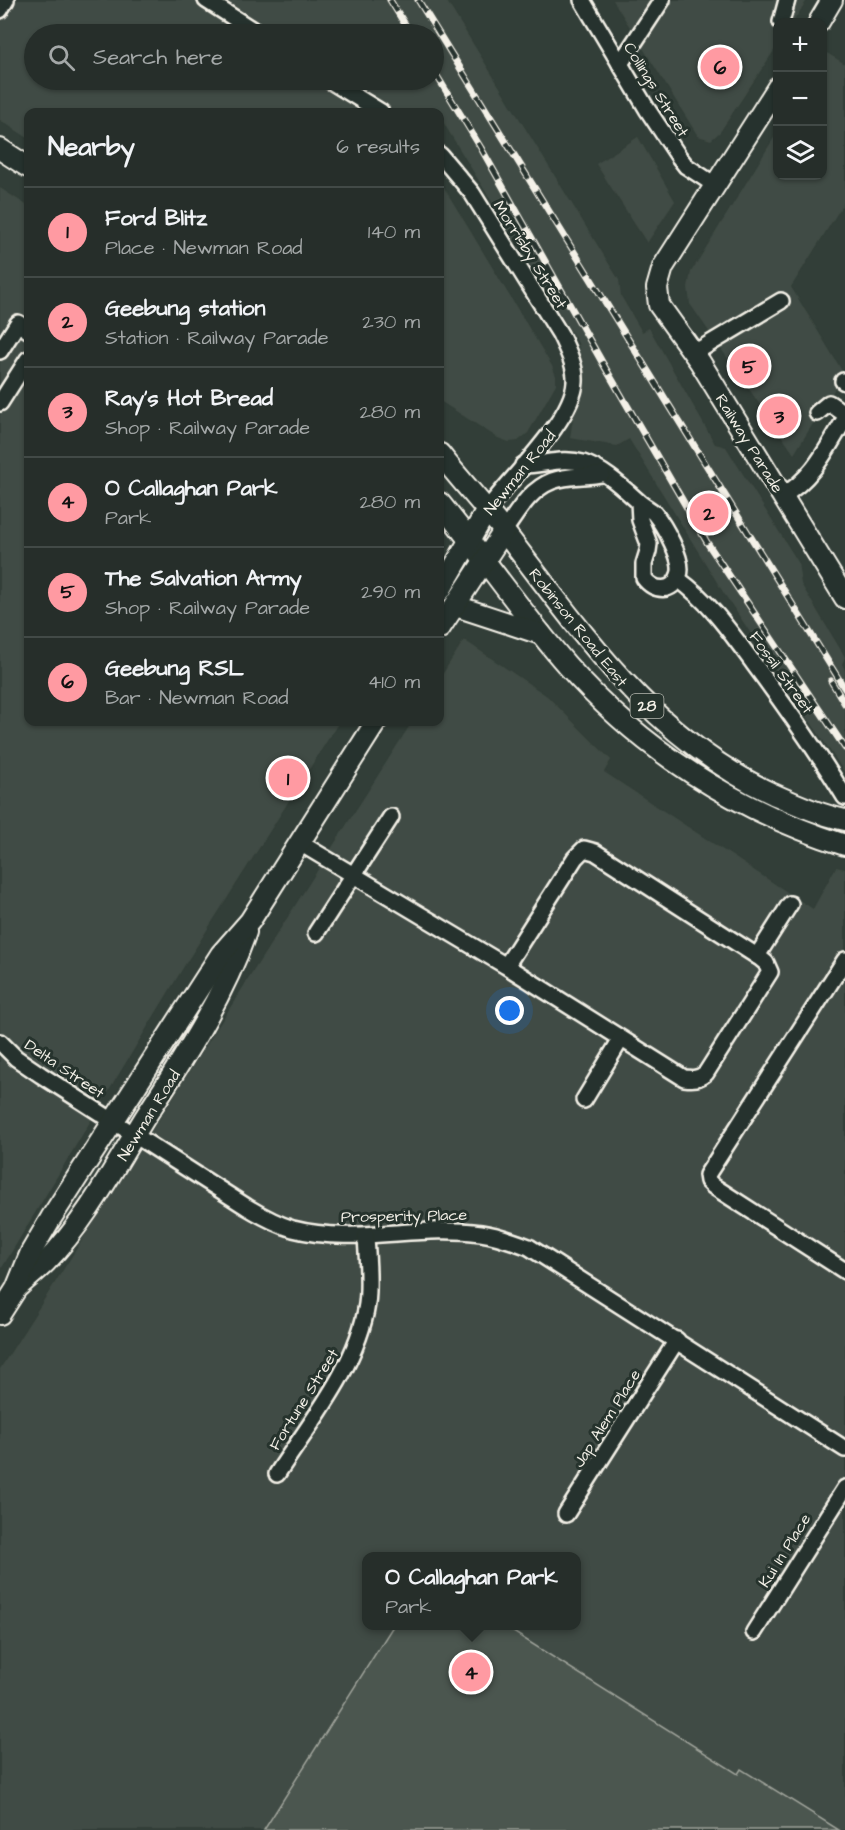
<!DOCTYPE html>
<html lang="en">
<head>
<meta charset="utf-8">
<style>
  :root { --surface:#262e2a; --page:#2e3632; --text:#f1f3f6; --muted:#a4a8a8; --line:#424a47; --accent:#ff9aa2 }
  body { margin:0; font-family:"Architects Daughter",sans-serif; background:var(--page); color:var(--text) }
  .controls { position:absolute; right:18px; top:18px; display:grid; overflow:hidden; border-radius:12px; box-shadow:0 2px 4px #0004 }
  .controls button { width:54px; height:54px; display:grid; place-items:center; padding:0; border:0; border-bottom:2px solid var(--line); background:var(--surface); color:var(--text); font:30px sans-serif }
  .you { position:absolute; left:510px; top:1011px; width:21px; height:21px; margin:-15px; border:4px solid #fff; border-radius:50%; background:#1a73e8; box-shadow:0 0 0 9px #1a73e833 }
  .badge { display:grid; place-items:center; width:39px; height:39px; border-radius:50%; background:var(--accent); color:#111; font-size:20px; font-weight:700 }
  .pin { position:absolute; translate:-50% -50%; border:3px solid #fff; box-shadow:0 2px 6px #0006 }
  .popup { position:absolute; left:362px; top:1552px; width:219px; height:78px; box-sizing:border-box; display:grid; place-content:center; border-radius:12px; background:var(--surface); filter:drop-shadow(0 2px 4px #0005); font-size:20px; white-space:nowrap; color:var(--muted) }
  .popup b { font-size:22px; color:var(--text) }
  .popup::after { content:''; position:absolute; left:50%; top:100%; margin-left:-12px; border:12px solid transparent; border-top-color:var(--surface) }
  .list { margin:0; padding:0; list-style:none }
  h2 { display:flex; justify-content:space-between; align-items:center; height:78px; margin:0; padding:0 24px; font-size:26px }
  h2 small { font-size:20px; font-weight:400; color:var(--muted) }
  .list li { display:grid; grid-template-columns:39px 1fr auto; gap:18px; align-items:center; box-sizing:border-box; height:90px; padding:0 24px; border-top:2px solid var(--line) }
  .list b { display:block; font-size:22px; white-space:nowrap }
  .list p { margin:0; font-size:20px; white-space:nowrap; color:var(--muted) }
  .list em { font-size:20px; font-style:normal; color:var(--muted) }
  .icon { flex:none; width:33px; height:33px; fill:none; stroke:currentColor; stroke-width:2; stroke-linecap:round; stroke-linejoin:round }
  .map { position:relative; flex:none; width:845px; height:1830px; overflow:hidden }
  .search { position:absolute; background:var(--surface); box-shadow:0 2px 4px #0004; left:24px; top:24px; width:420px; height:66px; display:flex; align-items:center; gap:15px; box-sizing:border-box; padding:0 21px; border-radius:33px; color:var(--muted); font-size:22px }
  .panel { position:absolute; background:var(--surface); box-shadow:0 2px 4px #0004; left:24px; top:108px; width:420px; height:618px; border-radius:12px }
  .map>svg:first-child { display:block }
  .built { fill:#404b44; fill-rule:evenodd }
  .green { fill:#4c564f; stroke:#a0a49c; stroke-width:1.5 }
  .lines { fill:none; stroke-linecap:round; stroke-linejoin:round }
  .minor-casing { stroke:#f4f1e8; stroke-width:20 }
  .major-casing { stroke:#f4f1e8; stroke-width:24 }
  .minor { stroke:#26332d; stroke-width:15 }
  .major { stroke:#26332d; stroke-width:20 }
  .rail-casing { stroke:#f4f1e8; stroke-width:7 }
  .rail { stroke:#26332d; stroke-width:4.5; stroke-dasharray:14; stroke-linecap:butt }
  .labels { text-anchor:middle; stroke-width:6; stroke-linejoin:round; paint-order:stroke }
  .shield { fill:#26332d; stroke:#b6b8b0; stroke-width:1.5 }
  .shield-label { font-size:15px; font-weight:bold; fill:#f4f1e8 }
  .street-label { font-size:16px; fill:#f4f1e8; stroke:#26332d }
</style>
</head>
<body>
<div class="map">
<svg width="845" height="1830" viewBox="0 0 845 1830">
  <rect width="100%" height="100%" fill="#323e38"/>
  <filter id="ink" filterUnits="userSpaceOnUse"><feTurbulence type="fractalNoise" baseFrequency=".0167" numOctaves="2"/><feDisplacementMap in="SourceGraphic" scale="12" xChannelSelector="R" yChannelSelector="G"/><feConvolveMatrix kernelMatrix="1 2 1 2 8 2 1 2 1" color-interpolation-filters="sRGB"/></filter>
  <g filter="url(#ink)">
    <g class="built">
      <path d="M 0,0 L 446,0 L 619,280 L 621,296 L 642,332 L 649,328 L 715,444 L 726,447 L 798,562 L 801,584 L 845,657 L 842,664 L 845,670 L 845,773 L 723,592 L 629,439 L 617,446 L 570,438 L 574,412 L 581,397 L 582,387 L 583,373 L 578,343 L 443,122 L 440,127 L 440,112 L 28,112 L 28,138 L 0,120 ZM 34,34 L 434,34 L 434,80 L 34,80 Z"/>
      <path d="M 613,0 L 807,0 L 793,22 L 778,22 L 777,46 L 720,132 L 711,140 L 698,136 Z"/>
      <path d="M 827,53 L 845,64 L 845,201 L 791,287 L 844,374 L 794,454 L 690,304 L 688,287 L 691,272 L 777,133 L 778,176 L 822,176 L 823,61 Z"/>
      <path d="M 638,137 L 675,201 L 647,243 L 596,164 Z"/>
      <path d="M 440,181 L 552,366 L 556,376 L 556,384 L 528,433 L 518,441 L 509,442 L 498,438 L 440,401 Z"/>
      <path d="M 0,188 L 28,206 L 28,722 L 339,722 L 186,963 L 0,1271 Z"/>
      <path d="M 464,640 L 547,696 L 611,760 L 604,772 L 813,909 L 836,867 L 845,869 L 845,1830 L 839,1830 L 741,1770 L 738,1774 L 504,1626 L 576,1626 L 576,1556 L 366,1556 L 366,1626 L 393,1626 L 264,1830 L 0,1830 L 0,1369 L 412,722 L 440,722 L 440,678 Z"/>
    </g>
    <path class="green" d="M 393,1626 L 504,1626 L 738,1774 L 741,1769 L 839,1830 L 264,1830 Z"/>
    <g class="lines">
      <g class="minor-casing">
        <g id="minor">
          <path d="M 206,0 L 259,34"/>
          <path d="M 582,0 L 647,109 L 679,157 L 686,166 L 715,185"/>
          <path d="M 0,10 L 6,0"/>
          <path d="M 781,22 L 787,0"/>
          <path d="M 620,64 L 662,0"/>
          <path d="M 329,80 L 381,112"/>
          <path d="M 440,155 L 472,193 L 560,334 C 567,349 576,366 575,382 C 573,420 510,478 487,510"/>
          <path d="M 0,351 L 18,323 L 28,330"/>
          <path d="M 694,353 L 781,301"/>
          <path d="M 843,381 L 845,382"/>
          <path d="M 0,403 L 28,359"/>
          <path d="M 817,413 L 829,403 L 845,414"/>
          <path d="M 523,465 C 543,465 563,457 583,463 C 605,470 622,487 639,502 C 643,506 650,509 654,513 C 663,524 685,561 679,575 C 673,593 654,592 644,578 L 644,564 L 648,551 L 649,544 L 640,520 L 639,502"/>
          <path d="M 782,496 C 813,479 827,448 845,419"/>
          <path d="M 504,531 C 517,513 529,490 552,481 C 567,475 586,477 602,474"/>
          <path d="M 678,579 C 710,602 731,633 754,664 C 786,707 817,751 845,797"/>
          <path d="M 300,843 L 506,966 L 684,1078 C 693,1079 699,1079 706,1073 L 770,972 L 766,963 L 760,958 L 595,852 L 584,849 L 575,858 L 506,966"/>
          <path d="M 316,933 L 391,817"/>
          <path d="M 757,956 L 790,904"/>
          <path d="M 845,960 L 707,1175 L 708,1181 L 713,1186 L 845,1271"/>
          <path d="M 0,1042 L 16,1058 L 41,1075 L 247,1207 C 262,1216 276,1224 293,1229 C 354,1245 419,1224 481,1233 C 497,1235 513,1241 529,1247 L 845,1449"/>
          <path d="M 584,1100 L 621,1039"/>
          <path d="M 277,1474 C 310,1423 358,1365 367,1304 C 370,1281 367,1258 366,1235"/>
          <path d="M 566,1514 L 677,1340"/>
          <path d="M 754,1632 L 845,1488"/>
        </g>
      </g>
      <g class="major-casing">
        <g id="major">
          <path d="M 819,22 L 832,0"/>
          <path d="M 778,87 L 663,267 L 657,288 L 659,305 L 700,362 L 845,598"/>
          <path d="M 0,149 L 28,167"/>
          <path d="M 440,454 C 460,480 483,504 503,530 C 583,633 651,737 773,794 C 796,804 820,815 845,820"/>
          <path d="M 440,503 C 483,556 521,612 566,664 C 640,749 737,811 845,845"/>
          <path d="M 440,591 L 487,510"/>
          <path d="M 456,606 L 541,634"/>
          <path d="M 440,628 L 504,531"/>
          <path d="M 19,1286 C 28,1278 38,1270 46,1262 C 86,1221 114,1168 144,1119 C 183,1059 222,1000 246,932"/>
          <path d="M 0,1314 L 16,1289 L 31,1252 L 51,1218 L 221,954 L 250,921 L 376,722"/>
        </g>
      </g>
      <use href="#minor" class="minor"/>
      <use href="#major" class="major"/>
      <g class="rail-casing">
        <g id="rail">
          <path d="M 390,0 L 411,34"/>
          <path d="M 418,0 L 845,689"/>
          <path d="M 434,71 L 481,148 L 606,369 L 708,544 L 845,748"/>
          <path d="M 831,681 L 845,704"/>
        </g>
      </g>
      <use href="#rail" class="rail"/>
    </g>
  </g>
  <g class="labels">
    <rect class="shield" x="630.5" y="694" width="33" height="24" rx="4.5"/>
    <g class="shield-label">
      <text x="647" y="711">28</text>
    </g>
    <g class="street-label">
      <text transform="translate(657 89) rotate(58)" y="6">Collings Street</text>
      <text transform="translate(531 254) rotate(58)" y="6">Morrisby Street</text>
      <text transform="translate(750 443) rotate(58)" y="6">Railway Parade</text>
      <text transform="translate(519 472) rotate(-51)" y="6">Newman Road</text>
      <text transform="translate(579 627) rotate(51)" y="6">Robinson Road East</text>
      <text transform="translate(782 672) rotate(54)" y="6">Fossil Street</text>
      <text transform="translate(65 1068) rotate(34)" y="6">Delta Street</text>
      <text transform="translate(148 1115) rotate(-58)" y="6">Newman Road</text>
      <text transform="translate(404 1215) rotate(-1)" y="6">Prosperity Place</text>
      <text transform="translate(303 1399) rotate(-58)" y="6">Fortune Street</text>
      <text transform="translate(606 1418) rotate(-58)" y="6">Jap Alem Place</text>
      <text transform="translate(784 1550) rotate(-58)" y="6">Kui In Place</text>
    </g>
  </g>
</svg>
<div class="controls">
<button>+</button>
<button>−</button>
<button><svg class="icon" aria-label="layers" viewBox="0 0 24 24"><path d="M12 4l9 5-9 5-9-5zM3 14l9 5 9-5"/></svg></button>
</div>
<div class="you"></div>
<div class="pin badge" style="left:288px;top:778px">1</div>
<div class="pin badge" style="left:709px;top:513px">2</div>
<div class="pin badge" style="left:779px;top:416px">3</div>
<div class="pin badge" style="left:471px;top:1672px">4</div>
<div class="popup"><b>O Callaghan Park</b>Park</div>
<div class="pin badge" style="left:749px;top:366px">5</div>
<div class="pin badge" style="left:720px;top:67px">6</div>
<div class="search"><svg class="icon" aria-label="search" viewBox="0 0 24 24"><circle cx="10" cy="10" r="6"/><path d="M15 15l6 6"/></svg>Search here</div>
<section class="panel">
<h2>Nearby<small>6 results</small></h2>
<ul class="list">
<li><span class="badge">1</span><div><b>Ford Blitz</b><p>Place · Newman Road</p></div><em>140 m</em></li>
<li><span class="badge">2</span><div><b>Geebung station</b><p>Station · Railway Parade</p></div><em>230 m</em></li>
<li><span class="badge">3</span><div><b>Ray's Hot Bread</b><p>Shop · Railway Parade</p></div><em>280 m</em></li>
<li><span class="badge">4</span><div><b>O Callaghan Park</b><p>Park</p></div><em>280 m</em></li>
<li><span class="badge">5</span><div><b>The Salvation Army</b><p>Shop · Railway Parade</p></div><em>290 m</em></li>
<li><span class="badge">6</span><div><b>Geebung RSL</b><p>Bar · Newman Road</p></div><em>410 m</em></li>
</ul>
</section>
</div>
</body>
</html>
